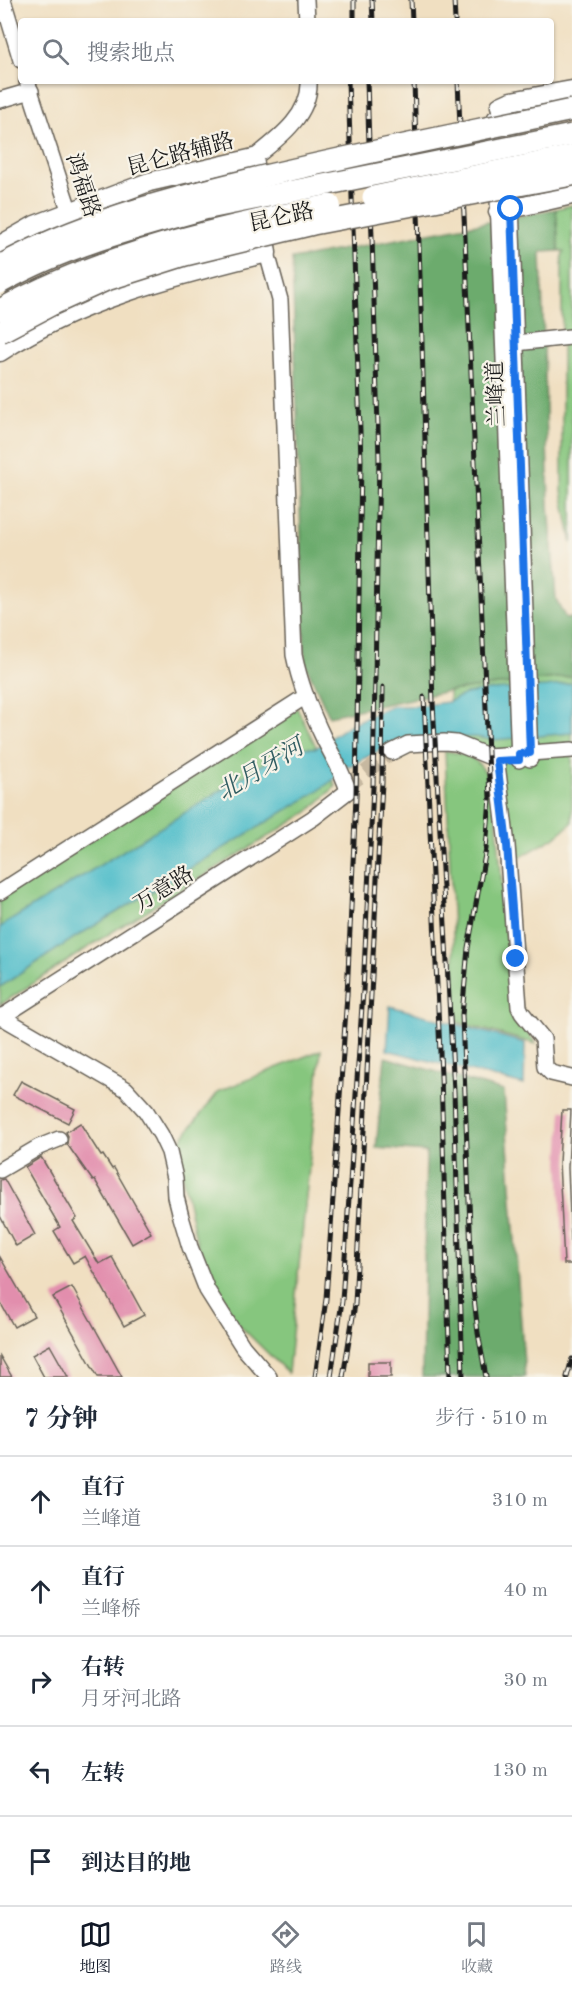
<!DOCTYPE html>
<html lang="zh">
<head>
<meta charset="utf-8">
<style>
  :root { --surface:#fff; --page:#f6f6f7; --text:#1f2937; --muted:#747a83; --line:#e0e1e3; --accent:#111827 }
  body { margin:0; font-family:"Old Standard TT","Noto Serif SC",serif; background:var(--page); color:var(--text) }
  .stop { position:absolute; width:18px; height:18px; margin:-14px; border:4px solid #1a73e8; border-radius:50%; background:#fff }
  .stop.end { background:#1a73e8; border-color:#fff; box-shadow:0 2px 6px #0008 }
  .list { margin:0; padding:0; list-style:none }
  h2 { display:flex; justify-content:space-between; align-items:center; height:78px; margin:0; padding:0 24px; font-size:26px }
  h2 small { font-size:20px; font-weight:400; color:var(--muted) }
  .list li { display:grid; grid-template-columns:39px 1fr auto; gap:18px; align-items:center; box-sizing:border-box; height:90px; padding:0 24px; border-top:2px solid var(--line) }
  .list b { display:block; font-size:22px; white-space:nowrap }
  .list p { margin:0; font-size:20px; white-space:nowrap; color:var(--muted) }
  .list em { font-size:20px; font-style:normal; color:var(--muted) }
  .icon { flex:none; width:33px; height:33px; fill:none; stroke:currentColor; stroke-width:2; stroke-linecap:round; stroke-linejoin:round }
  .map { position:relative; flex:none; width:572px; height:1377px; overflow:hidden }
  .search { position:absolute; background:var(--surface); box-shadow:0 2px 4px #0004; left:18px; right:18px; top:18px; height:66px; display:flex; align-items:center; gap:15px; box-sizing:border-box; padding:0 21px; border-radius:6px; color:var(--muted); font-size:22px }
  .sheet { height:528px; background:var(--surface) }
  nav { display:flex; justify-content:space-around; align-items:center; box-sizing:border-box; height:84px; border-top:2px solid var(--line); background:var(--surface); font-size:16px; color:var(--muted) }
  nav a { display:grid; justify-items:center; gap:3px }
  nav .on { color:var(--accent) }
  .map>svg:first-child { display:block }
  .green { fill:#86c67e; stroke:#51714d; stroke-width:1.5 }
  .forest { fill:#6cab6d; stroke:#446444; stroke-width:1.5 }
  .water { fill:#51beca; stroke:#366d73; stroke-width:1.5 }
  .building { fill:#e28ead }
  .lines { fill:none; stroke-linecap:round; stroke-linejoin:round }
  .minor-tunnel { stroke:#c6b8a0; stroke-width:15; stroke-dasharray:15 8; stroke-linecap:butt }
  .minor-casing { stroke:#666056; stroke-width:18 }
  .major-casing { stroke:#666056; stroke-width:21 }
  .minor { stroke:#fff; stroke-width:15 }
  .major { stroke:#fff; stroke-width:18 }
  .rail-casing { stroke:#1c1c1c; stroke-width:5 }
  .rail { stroke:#f7f3e8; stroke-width:3; stroke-dasharray:9; stroke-linecap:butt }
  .highway-bridge-casing { stroke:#666056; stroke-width:24; stroke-linecap:butt }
  .highway-bridge { stroke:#fff; stroke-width:21 }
  .route { stroke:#1a73e8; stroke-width:8 }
  .labels { text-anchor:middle; stroke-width:4.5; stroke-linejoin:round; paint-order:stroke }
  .street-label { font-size:22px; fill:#1c1c1c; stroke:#f7f3e8 }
  .water-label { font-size:24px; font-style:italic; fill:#315d62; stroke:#f7f3e8 }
</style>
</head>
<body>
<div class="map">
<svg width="572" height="1377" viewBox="0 0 572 1377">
  <rect width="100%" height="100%" fill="#f7f3e8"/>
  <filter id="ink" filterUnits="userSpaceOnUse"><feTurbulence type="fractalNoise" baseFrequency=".0167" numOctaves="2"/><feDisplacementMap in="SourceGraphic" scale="12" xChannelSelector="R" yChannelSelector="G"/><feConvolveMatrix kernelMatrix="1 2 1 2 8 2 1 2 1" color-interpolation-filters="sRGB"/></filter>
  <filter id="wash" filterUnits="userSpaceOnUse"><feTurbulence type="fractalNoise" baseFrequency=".008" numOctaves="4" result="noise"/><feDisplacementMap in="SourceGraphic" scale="24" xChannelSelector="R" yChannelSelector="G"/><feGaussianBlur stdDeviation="1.35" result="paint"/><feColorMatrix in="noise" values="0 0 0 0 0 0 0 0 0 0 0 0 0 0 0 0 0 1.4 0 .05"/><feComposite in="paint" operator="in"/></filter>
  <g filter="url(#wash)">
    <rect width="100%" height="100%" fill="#f0dfc1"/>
    <g class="green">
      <path d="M 572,205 L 572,544 L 562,491 L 562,256 L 564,251 L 559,251 L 556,209 Z"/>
      <path d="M 572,676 L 572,823 L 554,838 L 512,862 L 496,749 L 451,739 L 449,691 Z"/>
      <path d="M 297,708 L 336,786 L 308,812 L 104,937 L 0,1005 L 0,898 Z"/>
      <path d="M 445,751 C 474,754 481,762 494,787 L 512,1010 L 536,1044 L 457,1022 Z"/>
      <path d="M 321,1050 L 288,1373 L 235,1321 L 197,1244 L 176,1146 L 219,1091 Z"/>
    </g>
    <g class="forest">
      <path d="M 556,209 L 559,251 L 541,252 L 549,504 L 556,599 L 566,619 L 572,618 L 572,676 L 449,691 L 329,716 L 305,663 L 292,259 Z"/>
      <path d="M 385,1057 L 504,1091 L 525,1377 L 422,1377 L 426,1152 L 376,1148 Z"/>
    </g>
    <g class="water">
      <path d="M 572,683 L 572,733 L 494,740 L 476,737 L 404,740 L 397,741 L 350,766 L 343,766 L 336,778 L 310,796 L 74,938 L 0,987 L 0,927 L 291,747 L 316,748 L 349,725 L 391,706 L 416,706 L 448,702 L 465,694 L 489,690 L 547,687 Z"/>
      <path d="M 390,1006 L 525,1043 L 524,1085 L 387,1050 Z"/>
    </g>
    <g id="blocks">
      <g class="building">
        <path d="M 21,1081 L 75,1109 L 68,1123 L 13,1095 Z"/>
        <path d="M 562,1110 L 571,1110 L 568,1168 L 572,1264 L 564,1264 L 559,1162 Z"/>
        <path d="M 80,1123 L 101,1156 L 103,1155 L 112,1169 L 114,1168 L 151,1233 L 132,1244 L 95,1180 L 93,1181 L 67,1144 L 68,1136 L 66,1132 Z"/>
        <path d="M 41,1157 L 77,1218 L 73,1221 L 99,1264 L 112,1257 L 144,1315 L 124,1326 L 85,1256 L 73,1263 L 54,1231 L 60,1227 L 25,1167 Z"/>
        <path d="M 4,1179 L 35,1235 L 16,1246 L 0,1216 L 0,1180 Z"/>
        <path d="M 0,1257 L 34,1316 L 14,1327 L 0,1302 Z"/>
        <path d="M 72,1287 L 122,1377 L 98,1377 L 53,1297 Z"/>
        <path d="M 50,1345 L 68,1377 L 44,1377 L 32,1355 Z"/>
        <path d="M 0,1356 L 12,1377 L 0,1377 Z"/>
        <rect x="368" y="1362" width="23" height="15"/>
      </g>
    </g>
  </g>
  <g filter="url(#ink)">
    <use href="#blocks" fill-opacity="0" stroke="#666056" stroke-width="1.5"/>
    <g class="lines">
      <path class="minor-tunnel" d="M 347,786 L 392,752"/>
      <g class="minor-casing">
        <g id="minor">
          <path d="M 3,0 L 21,60"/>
          <path d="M 306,0 L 307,21"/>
          <path d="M 27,81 L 91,277"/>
          <path d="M 0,100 L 31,91"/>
          <path d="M 508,114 L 530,759"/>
          <path d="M 495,118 L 519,760"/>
          <path d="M 254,158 C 278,139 311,115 309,81"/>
          <path d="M 507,344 L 570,337"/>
          <path d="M 392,752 L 408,744 L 444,742 L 456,743 L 488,756 L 572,750"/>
          <path d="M 496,756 L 507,845 L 519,1007 L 522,1013 L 543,1039 L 545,1067 L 551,1073 L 572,1078"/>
          <path d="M 0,892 L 306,696"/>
          <path d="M 0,1016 L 126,1089 L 146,1111 L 161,1135 L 169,1152 L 175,1178 L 176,1197 L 181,1217 L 190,1247 L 207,1290 L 243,1347 L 269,1377"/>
          <path d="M 0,1018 L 313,818 L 348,791 C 343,772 333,757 324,739 C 311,712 300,684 294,655 L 280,300 L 267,253"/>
          <path d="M 0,1170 L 39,1147 L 59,1139"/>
        </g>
      </g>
      <g class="major-casing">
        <g id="major">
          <path d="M 500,106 L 511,101 L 572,90"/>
          <path d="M 498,212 L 572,195"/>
          <path d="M 0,245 L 35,225 L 149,182 L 254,158 L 259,190"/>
          <path d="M 0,352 C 80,299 175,276 267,253 L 263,223"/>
        </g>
      </g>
      <use href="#minor" class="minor"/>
      <use href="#major" class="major"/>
      <g class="rail-casing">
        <g id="rail">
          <path d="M 354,0 L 354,21"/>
          <path d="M 372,0 L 373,21"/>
          <path d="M 411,0 L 412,21"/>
          <path d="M 454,0 L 455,21"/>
          <path d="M 414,81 L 433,703 L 454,1091 L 463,1377"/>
          <path d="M 458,81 L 490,798 L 486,849 L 468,948 L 462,1015 L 472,1280 L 478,1333 L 486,1377"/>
          <path d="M 424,697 L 441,1075 L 450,1377"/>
          <path d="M 315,1377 L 326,1299 L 347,995 L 356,797 L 361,460 L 348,81"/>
          <path d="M 331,1377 L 342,1301 L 363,991 L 373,787 L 379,458 L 367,81"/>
          <path d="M 343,1377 L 355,1304 L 382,782 L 383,687"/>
          <path d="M 567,1377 L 572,1359"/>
        </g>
      </g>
      <use href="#rail" class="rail"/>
      <g class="highway-bridge-casing">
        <g id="highway-bridge">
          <path d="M 373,197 L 572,156"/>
          <path d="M 0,266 C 78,223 162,201 248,180 C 355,154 464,133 572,110"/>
          <path d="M 0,283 C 63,247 134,228 204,209 L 572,135"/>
          <path d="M 0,310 C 102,253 217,228 330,205"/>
          <path d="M 0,332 L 51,305 L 106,280 L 185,255 L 313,224 L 572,175"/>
        </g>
      </g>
      <use href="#highway-bridge" class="highway-bridge"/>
    </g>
  </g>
  <g class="lines" filter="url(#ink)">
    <path class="route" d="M 511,209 L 530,753 L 519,754 L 519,760 L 497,761 L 507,845 L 516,959"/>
  </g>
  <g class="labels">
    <g class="street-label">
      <text transform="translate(180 153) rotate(-15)" y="8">昆仑路辅路</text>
      <text transform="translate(84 185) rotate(72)" y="8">鸿福路</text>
      <text transform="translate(281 216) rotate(-12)" y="8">昆仑路</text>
      <text transform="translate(495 394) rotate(-92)" y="8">兰峰道</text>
      <text transform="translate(163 888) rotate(-32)" y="8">万意路</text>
    </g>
    <g class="water-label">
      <text transform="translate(260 769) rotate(-31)" y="8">北月牙河</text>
    </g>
  </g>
</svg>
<div class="stop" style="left:511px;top:209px"></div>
<div class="stop end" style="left:516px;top:959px"></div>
<div class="search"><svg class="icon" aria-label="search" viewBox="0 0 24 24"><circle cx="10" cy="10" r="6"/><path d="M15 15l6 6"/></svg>搜索地点</div>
</div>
<section class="sheet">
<h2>7 分钟<small>步行 · 510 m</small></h2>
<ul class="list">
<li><svg class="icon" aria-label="ahead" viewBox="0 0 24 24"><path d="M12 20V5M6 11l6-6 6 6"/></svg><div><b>直行</b><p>兰峰道</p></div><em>310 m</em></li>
<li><svg class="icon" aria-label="ahead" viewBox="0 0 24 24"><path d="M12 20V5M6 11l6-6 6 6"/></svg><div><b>直行</b><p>兰峰桥</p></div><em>40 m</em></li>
<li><svg class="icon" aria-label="right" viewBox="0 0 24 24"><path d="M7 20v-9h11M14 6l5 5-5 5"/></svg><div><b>右转</b><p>月牙河北路</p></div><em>30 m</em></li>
<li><svg class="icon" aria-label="left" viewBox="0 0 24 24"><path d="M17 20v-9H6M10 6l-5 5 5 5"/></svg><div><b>左转</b></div><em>130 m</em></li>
<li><svg class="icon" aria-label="arrive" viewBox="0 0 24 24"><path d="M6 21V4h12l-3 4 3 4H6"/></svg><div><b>到达目的地</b></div></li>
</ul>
</section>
<nav>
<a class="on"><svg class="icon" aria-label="map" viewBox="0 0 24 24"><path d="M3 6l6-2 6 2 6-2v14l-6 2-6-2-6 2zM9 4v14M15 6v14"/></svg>地图</a>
<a><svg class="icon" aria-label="directions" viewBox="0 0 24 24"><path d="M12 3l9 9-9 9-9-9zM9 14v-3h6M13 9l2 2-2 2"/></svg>路线</a>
<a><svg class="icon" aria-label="saved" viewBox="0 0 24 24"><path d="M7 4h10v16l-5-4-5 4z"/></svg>收藏</a>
</nav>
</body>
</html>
